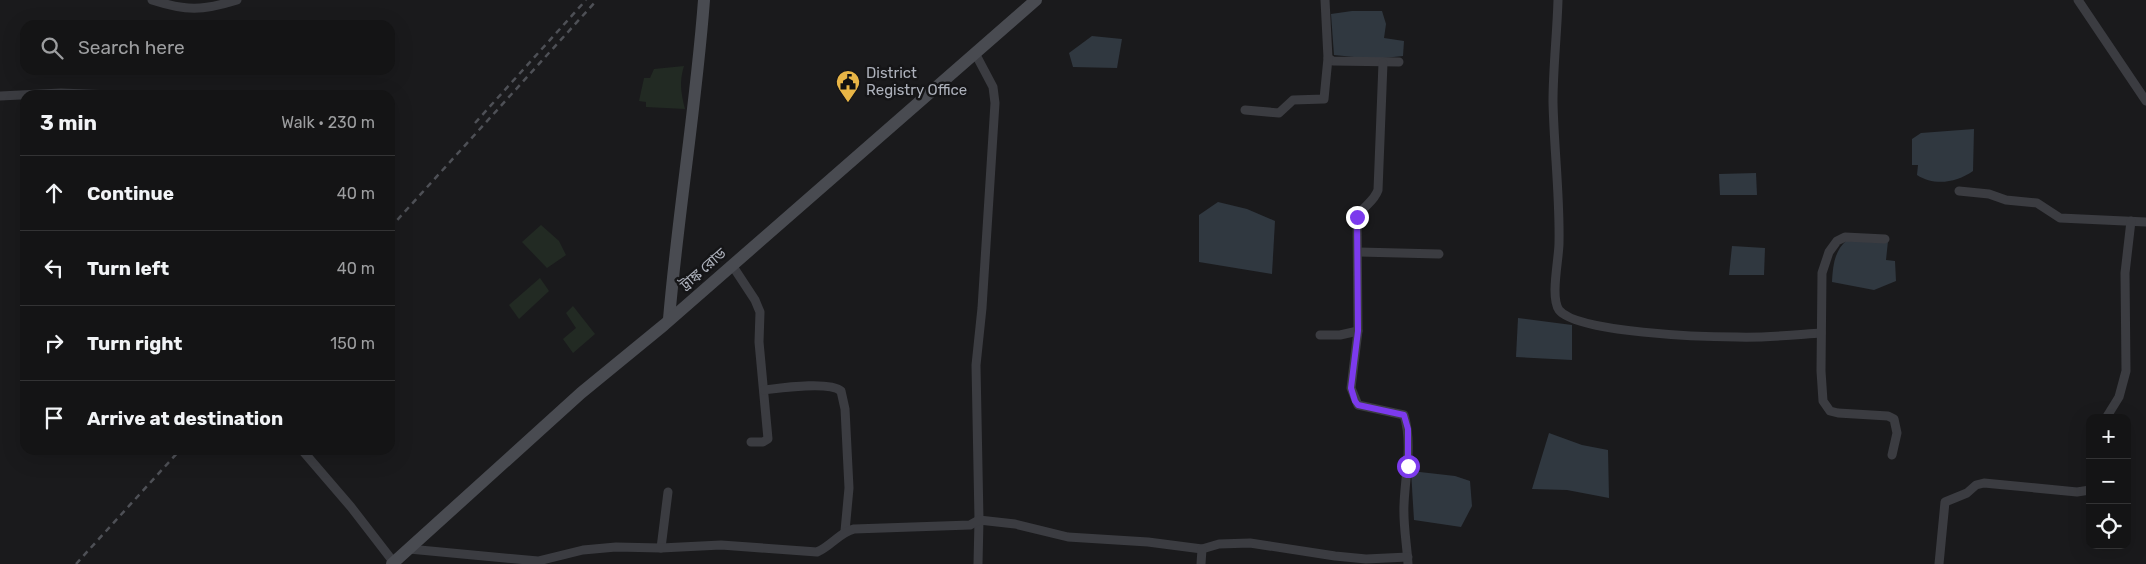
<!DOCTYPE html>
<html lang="en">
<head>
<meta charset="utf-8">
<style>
  :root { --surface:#141415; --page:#1d1d1e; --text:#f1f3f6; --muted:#9d9ea0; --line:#333334 }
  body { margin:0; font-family:Rubik,"Noto Sans Bengali",sans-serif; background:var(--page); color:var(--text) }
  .controls { position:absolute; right:15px; bottom:15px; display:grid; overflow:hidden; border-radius:10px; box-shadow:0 5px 20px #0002 }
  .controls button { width:45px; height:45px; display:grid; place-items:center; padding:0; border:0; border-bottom:1px solid var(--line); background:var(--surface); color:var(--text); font:25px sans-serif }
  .stop { position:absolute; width:15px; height:15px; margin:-11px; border:4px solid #7c3aed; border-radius:50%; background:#fff }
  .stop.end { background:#7c3aed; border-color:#fff; box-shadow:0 1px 5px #0008 }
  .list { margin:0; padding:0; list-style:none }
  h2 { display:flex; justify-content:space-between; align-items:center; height:65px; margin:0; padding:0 20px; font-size:21px }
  h2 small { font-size:16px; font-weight:400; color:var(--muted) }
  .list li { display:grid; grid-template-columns:32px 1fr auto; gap:15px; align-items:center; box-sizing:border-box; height:75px; padding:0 20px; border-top:1px solid var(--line) }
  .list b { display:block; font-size:19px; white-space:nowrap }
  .list em { font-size:16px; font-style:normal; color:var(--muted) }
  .icon { flex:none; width:28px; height:28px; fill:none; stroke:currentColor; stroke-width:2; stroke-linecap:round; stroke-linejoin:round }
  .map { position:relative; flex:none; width:2146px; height:564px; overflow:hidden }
  .search { position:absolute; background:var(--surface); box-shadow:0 5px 20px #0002; left:20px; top:20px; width:375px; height:55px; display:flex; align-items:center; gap:12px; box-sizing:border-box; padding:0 18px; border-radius:15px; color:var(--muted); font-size:19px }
  .panel { position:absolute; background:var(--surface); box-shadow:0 5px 20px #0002; left:20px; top:90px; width:375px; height:365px; border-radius:15px }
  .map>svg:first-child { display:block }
  .park { fill:#222a23 }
  .water { fill:#303840 }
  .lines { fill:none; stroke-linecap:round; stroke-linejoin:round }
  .street { stroke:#3b3c41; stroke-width:9 }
  .secondary { stroke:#494b51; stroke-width:12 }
  .rail { stroke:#4e5056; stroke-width:2.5; stroke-dasharray:6 5; stroke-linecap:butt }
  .route { stroke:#7c3aed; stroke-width:6 }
  .labels { text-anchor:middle; stroke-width:5; stroke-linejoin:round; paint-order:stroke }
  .poi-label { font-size:15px; fill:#adb1bb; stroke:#151517; text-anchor:start }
  .street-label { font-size:15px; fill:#adb1bb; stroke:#151517 }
</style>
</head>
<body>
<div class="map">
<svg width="2146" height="564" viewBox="0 0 2146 564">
  <rect width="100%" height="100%" fill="#1a1a1c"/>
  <g class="park">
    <path d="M 684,66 C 679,82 681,93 685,109 L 646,107 L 646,102 L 639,101 L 644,78 L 650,78 L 654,69 Z"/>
    <path d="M 541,225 L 559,241 L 566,255 L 547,268 L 522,242 Z"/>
    <path d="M 540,278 L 549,291 L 519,319 L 509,305 Z"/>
    <path d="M 573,306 L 595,334 L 573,353 L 563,339 L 576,328 L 566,313 Z"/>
  </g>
  <g class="water">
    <path d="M 1352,11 L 1382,11 L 1386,24 L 1384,38 L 1404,41 L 1403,56 L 1374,59 L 1334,55 L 1331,14 Z"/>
    <path d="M 1092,36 L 1122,39 L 1117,68 L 1073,67 L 1069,53 Z"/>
    <path d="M 1974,129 L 1973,171 C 1956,183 1934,186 1917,175 L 1918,165 L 1912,165 L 1912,139 L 1921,133 Z"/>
    <path d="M 1756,173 L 1757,195 L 1720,195 L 1719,174 Z"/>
    <path d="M 1218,202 L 1247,209 L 1275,221 L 1272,274 L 1199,262 L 1199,215 Z"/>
    <path d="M 1847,240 L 1888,241 L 1886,260 L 1895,261 L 1896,281 L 1874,290 L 1832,282 C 1833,266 1834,251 1847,240 Z"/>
    <path d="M 1732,246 L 1765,248 L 1764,275 L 1729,275 Z"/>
    <path d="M 1518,318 L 1572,325 L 1572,360 L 1516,357 Z"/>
    <path d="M 1549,433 L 1582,445 L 1608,450 L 1609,498 L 1567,490 L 1532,489 Z"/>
    <path d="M 1411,471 L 1455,476 L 1470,481 L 1472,506 L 1461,527 L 1414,520 Z"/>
  </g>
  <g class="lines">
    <g class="street">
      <path d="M 152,0 C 186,11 202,11 237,0"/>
      <path d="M 1558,0 C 1557,34 1553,68 1553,102 C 1554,149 1560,196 1559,243 C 1559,259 1550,297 1559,310 C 1577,333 1706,337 1737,337 C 1765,338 1793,335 1821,333"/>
      <path d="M 2078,0 L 2146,101"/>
      <path d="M 975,53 L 993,87 L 995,103 L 982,308 L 976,365 L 979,520 L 978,564"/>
      <path d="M 1328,58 L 1333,61 L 1399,62"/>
      <path d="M 1383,63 L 1378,190 C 1374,202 1363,206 1357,217 L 1358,331 L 1351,388 L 1358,405 L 1404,415 C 1413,445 1405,475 1404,505 C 1403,525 1407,545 1408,564"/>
      <path d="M 0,96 L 61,93 L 112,95"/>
      <path d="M 1245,110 L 1279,113 L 1293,100 L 1324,99 L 1328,58 L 1325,0"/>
      <path d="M 1959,191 L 1989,194 L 2006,200 L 2037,203 L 2060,218 L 2146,222"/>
      <path d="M 1885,239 L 1845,237 L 1837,241 L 1829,252 L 1822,273 L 1821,371 L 1823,401 L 1830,411 L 1838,413 L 1888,416 L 1894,419 L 1897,433 L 1892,455"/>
      <path d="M 1359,252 L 1439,254"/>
      <path d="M 732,265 L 755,300 L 760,312 L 759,342 L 768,439 L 763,442 L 751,442"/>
      <path d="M 1320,335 L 1340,335 L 1358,331"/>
      <path d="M 764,390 C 781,388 829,381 841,391 L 845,409 L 849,488 L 845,531"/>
      <path d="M 2106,418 L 2119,397 L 2126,371 L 2125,273 L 2131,221"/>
      <path d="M 302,450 L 351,507 L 395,564"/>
      <path d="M 661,548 L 668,492"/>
      <path d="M 409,549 L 538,561 L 583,550 L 616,547 L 661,548 L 721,545 L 817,552 C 831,546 840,532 854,529 L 970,525 L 979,520 L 1015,524 L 1068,537 L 1148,542 L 1202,549 L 1219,544 L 1250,543 L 1335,556 L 1366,559 L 1408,557"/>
      <path d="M 1201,564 L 1202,549"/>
      <path d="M 1939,564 L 1945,502 L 1967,493 L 1976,485 L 1984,483 L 2077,492 L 2090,490"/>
    </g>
    <g class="secondary">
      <path d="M 669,319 C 678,213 696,107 704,0"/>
      <path d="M 392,564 L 581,393 L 664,325 L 1036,0"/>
    </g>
    <g class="rail">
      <path d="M 475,123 L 586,0"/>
      <path d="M 390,228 L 597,0"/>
      <path d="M 76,564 L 180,450"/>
    </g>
  </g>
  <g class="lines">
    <path class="route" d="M 1357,217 L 1358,331 L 1351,388 L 1355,401 L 1358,405 L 1404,415 L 1408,429 L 1408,466"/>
  </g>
  <defs>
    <g id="civic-pin" transform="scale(1.25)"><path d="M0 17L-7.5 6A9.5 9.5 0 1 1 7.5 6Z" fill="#e8b546" stroke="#151517"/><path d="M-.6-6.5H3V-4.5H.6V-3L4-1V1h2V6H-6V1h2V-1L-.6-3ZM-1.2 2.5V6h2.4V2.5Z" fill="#111"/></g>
  </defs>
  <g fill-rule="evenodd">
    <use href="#civic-pin" x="848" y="82"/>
  </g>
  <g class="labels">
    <g class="poi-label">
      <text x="866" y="78">District<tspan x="866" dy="17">Registry Office</tspan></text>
    </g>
    <g class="street-label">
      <text transform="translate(703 269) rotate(-41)" y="5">ট্রাঙ্ক রোড</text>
    </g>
  </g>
</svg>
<div class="controls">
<button>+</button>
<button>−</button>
<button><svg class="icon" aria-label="locate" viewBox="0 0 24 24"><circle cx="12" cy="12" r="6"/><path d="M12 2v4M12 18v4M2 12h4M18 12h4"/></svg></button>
</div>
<div class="stop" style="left:1408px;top:466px"></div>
<div class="stop end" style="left:1357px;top:217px"></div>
<div class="search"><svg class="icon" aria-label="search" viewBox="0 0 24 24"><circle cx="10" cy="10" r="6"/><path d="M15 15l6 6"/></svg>Search here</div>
<section class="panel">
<h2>3 min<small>Walk · 230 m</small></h2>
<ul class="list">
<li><svg class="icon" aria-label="ahead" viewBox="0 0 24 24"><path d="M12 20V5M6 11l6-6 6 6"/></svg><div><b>Continue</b></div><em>40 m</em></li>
<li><svg class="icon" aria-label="left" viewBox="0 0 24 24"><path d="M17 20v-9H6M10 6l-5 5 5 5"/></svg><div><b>Turn left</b></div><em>40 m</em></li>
<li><svg class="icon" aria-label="right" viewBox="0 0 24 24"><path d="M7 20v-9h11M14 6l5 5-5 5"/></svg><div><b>Turn right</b></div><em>150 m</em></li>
<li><svg class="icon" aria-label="arrive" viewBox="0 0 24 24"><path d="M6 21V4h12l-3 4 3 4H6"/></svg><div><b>Arrive at destination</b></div></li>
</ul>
</section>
</div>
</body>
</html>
